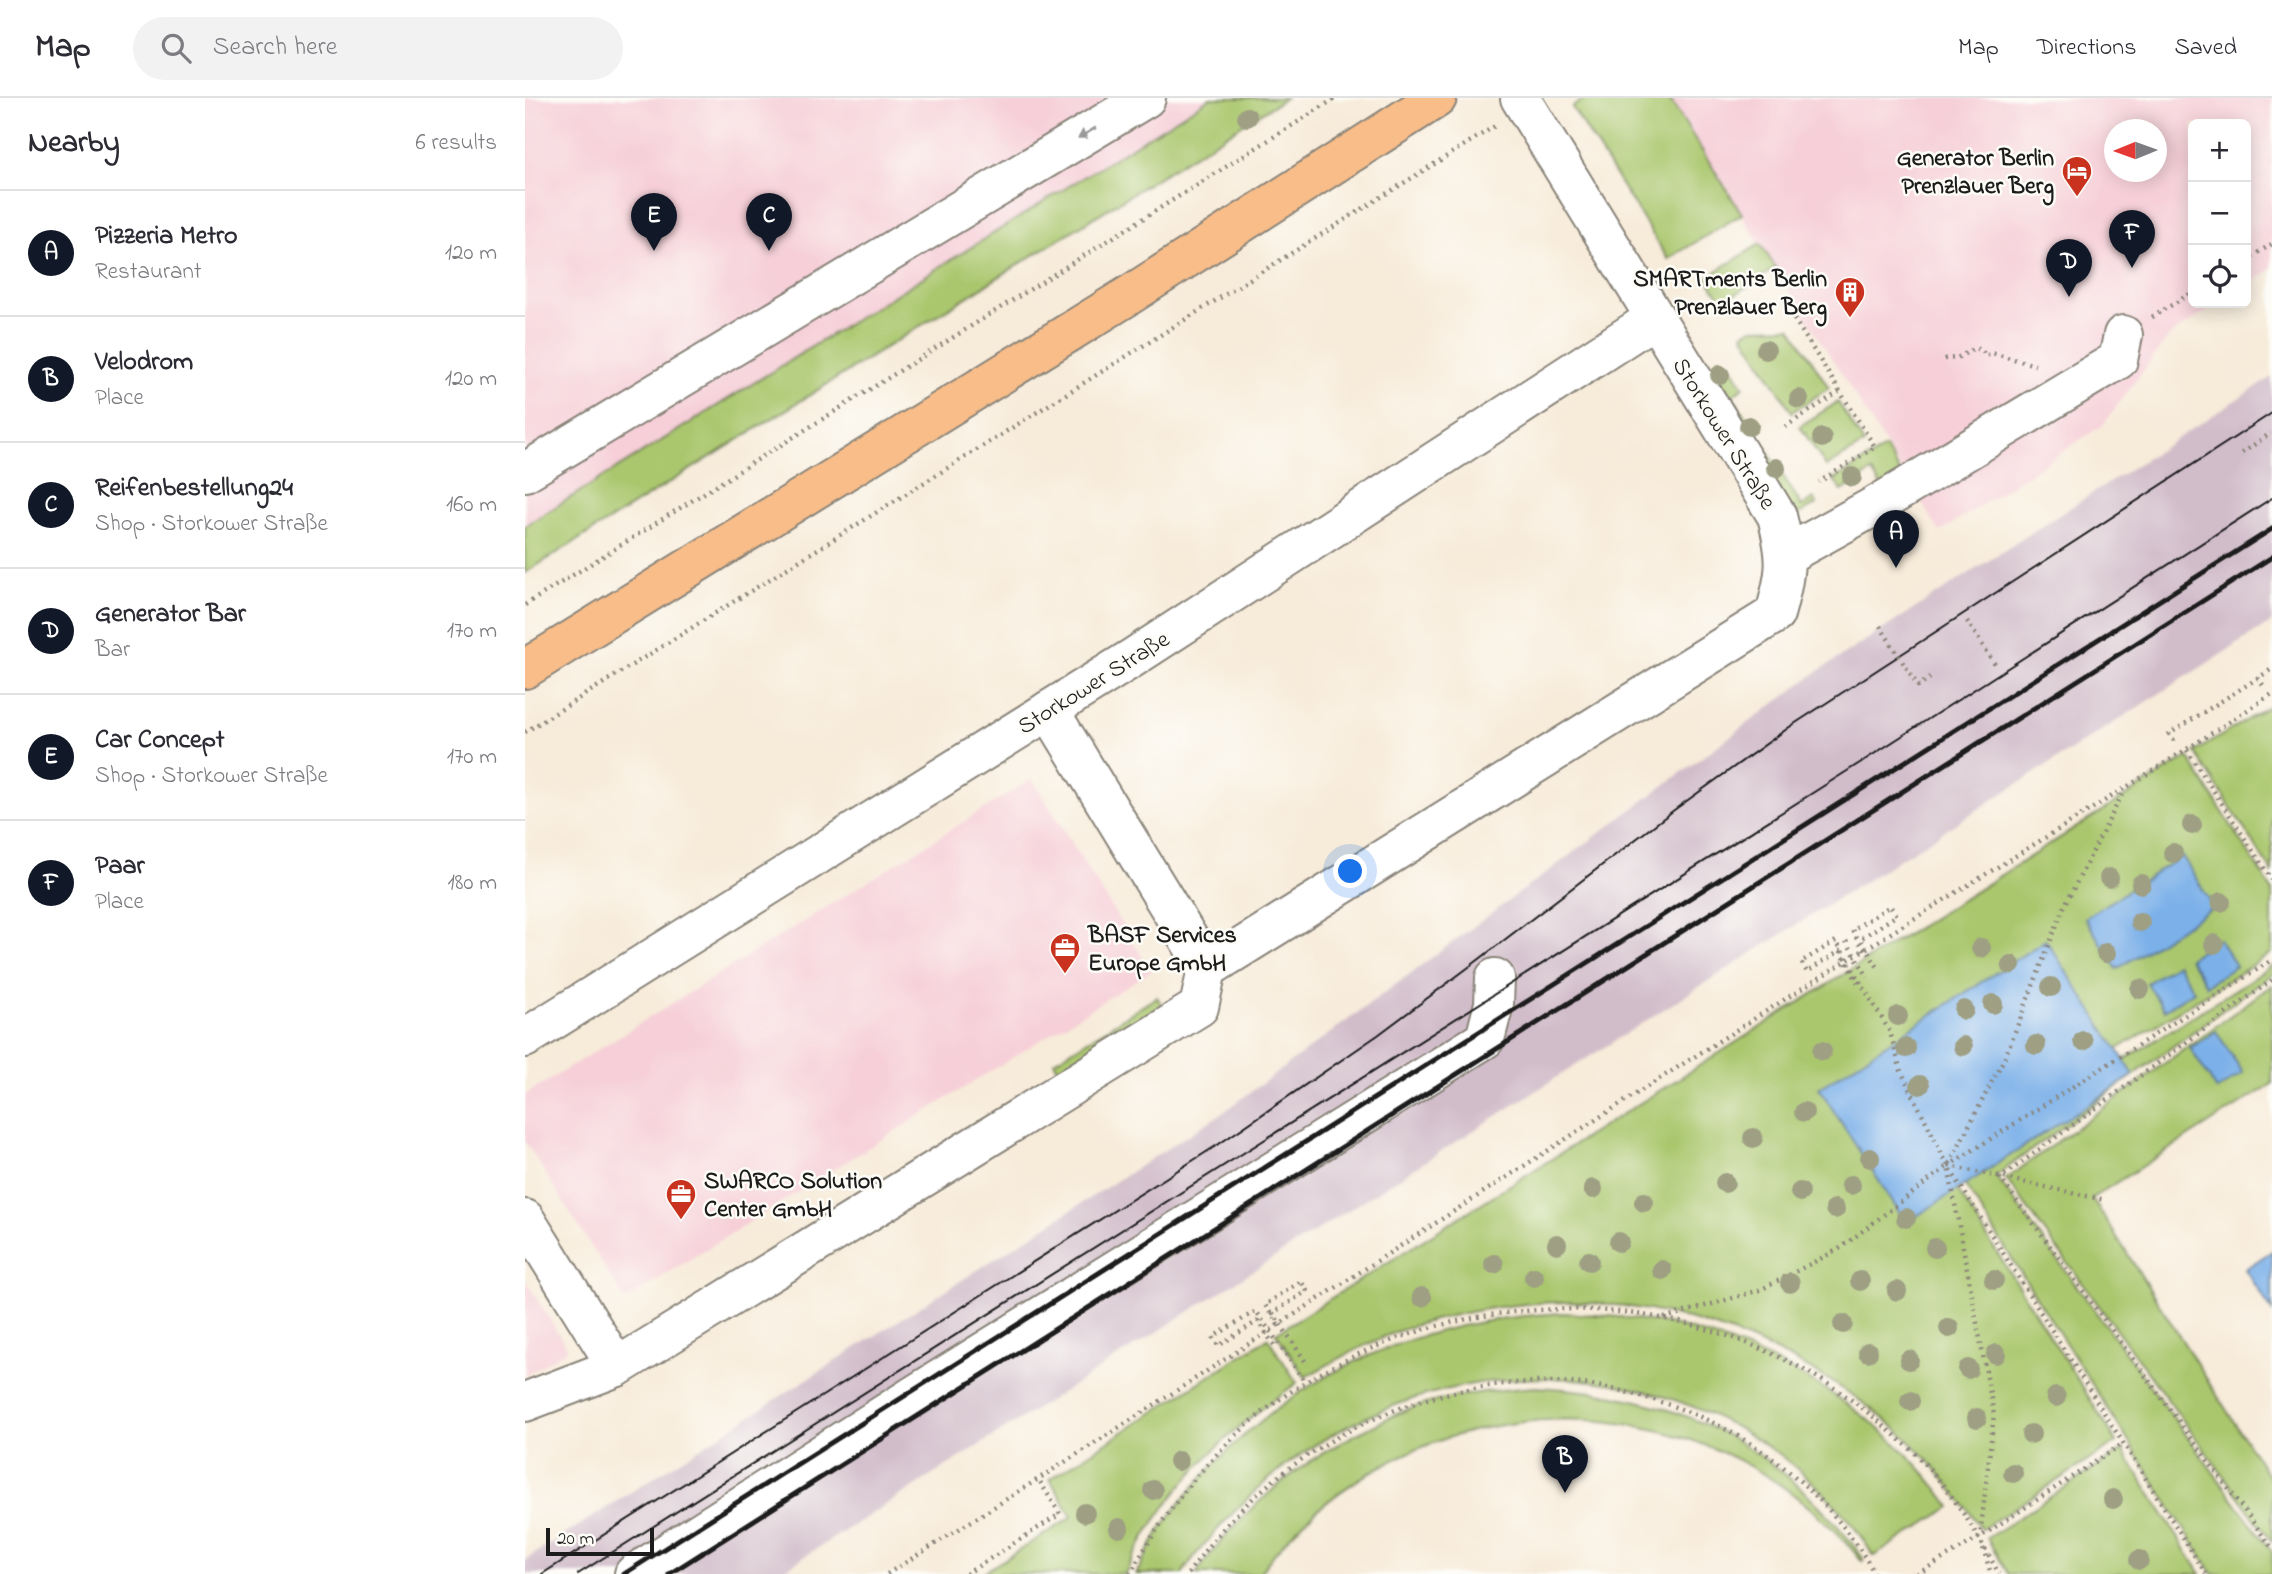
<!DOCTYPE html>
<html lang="en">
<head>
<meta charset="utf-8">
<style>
  :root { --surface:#fff; --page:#f2f2f3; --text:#2b2b33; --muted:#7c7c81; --line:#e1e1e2; --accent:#111827 }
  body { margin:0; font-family:"Indie Flower",sans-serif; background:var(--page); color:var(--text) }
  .controls { position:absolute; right:21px; top:21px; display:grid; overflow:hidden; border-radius:10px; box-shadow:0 4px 18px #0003 }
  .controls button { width:63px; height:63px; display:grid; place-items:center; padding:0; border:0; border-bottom:2px solid var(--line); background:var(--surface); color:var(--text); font:35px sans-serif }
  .compass { position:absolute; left:1579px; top:21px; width:63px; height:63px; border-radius:50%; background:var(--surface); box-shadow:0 4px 18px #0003; rotate:269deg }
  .scale { position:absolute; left:21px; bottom:18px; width:108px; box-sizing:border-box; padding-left:7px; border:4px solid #1c1c1c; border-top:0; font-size:19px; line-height:24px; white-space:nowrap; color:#1c1c1c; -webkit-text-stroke:5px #fdfcf7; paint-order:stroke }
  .you { position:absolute; left:826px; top:774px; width:24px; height:24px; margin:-18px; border:5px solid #fff; border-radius:50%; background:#1a73e8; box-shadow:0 0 0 10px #1a73e833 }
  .badge { display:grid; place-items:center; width:46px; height:46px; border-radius:50%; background:var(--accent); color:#fff; font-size:23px; font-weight:700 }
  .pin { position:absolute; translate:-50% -58px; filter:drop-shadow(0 2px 4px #0008) }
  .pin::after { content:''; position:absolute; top:37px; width:24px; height:21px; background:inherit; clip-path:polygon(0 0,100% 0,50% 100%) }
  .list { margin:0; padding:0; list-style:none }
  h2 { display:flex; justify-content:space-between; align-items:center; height:91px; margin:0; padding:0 28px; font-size:30px }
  h2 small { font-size:23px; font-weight:400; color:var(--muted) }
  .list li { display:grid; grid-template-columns:46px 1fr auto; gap:21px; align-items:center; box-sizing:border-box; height:126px; padding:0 28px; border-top:2px solid var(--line) }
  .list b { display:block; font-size:26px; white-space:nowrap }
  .list p { margin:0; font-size:23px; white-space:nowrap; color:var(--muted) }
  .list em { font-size:23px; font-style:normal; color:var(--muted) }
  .icon { flex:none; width:38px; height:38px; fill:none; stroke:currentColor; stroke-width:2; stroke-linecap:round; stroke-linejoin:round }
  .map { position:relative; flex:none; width:1747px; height:1476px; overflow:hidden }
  header { display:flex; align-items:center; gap:42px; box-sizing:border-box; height:98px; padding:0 35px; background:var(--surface); border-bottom:2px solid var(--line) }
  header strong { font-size:33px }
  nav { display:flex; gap:38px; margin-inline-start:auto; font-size:24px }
  .search { width:490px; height:63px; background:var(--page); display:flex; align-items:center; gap:18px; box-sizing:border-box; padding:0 24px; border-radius:38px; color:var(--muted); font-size:26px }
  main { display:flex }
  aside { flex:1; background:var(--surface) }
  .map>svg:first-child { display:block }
  .built { fill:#f6cfd8; fill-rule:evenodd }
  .industrial { fill:#d1bdca }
  .green { fill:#aac76e; stroke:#637245; stroke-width:2 }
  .water { fill:#7bb0e9; stroke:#4c6682; stroke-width:2 }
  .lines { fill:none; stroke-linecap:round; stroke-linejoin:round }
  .minor-casing { stroke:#8a847a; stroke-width:42 }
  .major-casing { stroke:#8a847a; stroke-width:42 }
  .path { stroke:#8a847a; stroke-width:4.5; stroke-dasharray:2 5; stroke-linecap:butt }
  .minor { stroke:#fff; stroke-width:38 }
  .major { stroke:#f8bd89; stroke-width:38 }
  .tram { stroke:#1c1c1c; stroke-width:2 }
  .rail { stroke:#1c1c1c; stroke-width:5 }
  .path-bridge { stroke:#8a847a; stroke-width:4.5; stroke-dasharray:2 5; stroke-linecap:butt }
  .tree { fill:#9e9f83 }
  .oneway { fill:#999 }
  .labels { text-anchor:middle; stroke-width:5; stroke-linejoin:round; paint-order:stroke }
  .poi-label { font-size:24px; font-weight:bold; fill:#1c1c1c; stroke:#fdfcf7; text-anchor:end }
  .street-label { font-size:24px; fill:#1c1c1c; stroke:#fdfcf7 }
</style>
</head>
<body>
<header>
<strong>Map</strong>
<div class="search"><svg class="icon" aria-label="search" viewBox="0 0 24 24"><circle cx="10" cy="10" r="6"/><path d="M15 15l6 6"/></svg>Search here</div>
<nav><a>Map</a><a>Directions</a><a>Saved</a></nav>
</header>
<main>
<aside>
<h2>Nearby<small>6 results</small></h2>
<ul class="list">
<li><span class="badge">A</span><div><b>Pizzeria Metro</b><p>Restaurant</p></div><em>120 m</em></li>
<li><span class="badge">B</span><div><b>Velodrom</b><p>Place</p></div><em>120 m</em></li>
<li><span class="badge">C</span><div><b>Reifenbestellung24</b><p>Shop · Storkower Straße</p></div><em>160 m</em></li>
<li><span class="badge">D</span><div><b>Generator Bar</b><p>Bar</p></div><em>170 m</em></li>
<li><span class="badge">E</span><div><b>Car Concept</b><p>Shop · Storkower Straße</p></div><em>170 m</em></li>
<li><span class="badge">F</span><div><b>Paar</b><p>Place</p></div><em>180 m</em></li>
</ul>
</aside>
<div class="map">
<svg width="1747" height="1476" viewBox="0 0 1747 1476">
  <rect width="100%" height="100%" fill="#fdfcf7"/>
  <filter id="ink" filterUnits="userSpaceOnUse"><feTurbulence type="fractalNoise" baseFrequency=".0143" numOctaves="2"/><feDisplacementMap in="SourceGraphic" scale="14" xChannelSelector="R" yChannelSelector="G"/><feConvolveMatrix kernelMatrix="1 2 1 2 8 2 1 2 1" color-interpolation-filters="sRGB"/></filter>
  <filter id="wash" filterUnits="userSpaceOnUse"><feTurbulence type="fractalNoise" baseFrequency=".00686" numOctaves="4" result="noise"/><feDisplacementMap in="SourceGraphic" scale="28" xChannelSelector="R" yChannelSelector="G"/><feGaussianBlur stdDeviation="1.57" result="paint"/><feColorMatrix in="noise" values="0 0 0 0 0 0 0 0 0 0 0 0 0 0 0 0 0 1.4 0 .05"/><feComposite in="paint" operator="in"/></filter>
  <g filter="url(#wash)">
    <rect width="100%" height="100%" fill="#f7ebd9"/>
    <g class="built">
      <path d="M 0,0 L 715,0 L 0,449 Z"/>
      <path d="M 1062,0 L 1747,0 L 1747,171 L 1721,188 L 1721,26 L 1668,26 L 1668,205 L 1694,205 L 1644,238 L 1578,327 L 1415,434 L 1214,112 L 1202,87 L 1125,133 L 1047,9 ZM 1590,32 L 1632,32 L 1632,74 L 1590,74 Z"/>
      <path d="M 507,681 L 626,873 L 100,1202 L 0,1043 L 0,997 Z"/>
      <path d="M 0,1182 L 43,1251 L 0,1278 Z"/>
    </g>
    <path class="industrial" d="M 1747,279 L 1747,524 L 252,1476 L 0,1476 L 0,1462 L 696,1016 L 1292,574 Z"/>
    <g class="green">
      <path d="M 685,0 L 760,0 L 0,475 L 0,428 Z"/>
      <path d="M 1062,0 L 1144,0 L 1217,116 L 1143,161 L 1047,9 Z"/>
      <path d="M 1235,146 L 1251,170 L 1198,204 L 1182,179 Z"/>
      <path d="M 1266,229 L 1304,290 L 1267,314 L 1218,236 L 1227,230 Z"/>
      <path d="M 1205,266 L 1219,289 L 1207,297 L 1277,408 L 1289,401 L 1292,406 L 1270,419 L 1184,280 Z"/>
      <path d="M 1313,304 L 1339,346 L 1301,369 L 1275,328 Z"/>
      <path d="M 1360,350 L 1380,382 L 1360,395 L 1347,374 L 1317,393 L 1309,382 Z"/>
      <path d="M 1747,606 L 1747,774 L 1670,654 Z"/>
      <path d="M 1663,659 L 1747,792 L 1747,855 L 1593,951 L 1416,1066 L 1592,1344 L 1457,1431 C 1431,1396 1405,1359 1371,1331 C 1274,1248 1144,1198 1015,1205 C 979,1207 940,1214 905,1223 C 861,1234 819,1258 780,1279 L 751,1235 Z"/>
      <path d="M 1747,868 L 1747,876 L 1471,1078 L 1747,1454 L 1747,1476 L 1688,1476 L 1429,1070 Z"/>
      <path d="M 1747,887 L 1747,986 L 1567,1100 L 1747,1384 L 1747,1444 L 1481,1081 Z"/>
      <path d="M 632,899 L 640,912 L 536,976 L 529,963 Z"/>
      <path d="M 1037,1215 C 1078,1217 1120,1220 1159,1230 C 1264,1259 1363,1319 1426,1409 L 1349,1458 C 1341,1447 1334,1434 1325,1424 C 1168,1234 884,1236 715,1408 C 694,1429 673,1451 657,1476 L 611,1476 C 619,1462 626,1448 634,1434 C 648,1412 666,1392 684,1372 C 778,1269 899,1222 1037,1215 Z"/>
      <path d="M 743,1240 L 772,1285 C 700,1334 637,1396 600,1476 L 456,1476 L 547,1419 L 525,1381 Z"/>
      <path d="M 1011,1289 C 1153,1295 1254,1346 1339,1461 L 1337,1463 C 1306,1426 1271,1394 1228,1370 C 1064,1277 844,1321 734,1476 L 671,1476 C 716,1410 778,1361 850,1327 C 861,1321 873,1315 884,1311 C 925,1297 968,1292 1011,1289 Z"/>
      <path d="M 1598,1352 L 1676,1476 L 1483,1476 L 1462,1440 Z"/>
    </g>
    <g class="water">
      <path d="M 1657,758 L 1689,809 L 1592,871 L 1560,820 Z"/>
      <path d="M 1694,841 L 1711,868 L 1681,887 L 1664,860 Z"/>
      <path d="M 1521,842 L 1609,977 L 1381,1125 L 1294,990 Z"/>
      <path d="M 1652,866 L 1669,893 L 1639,912 L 1622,885 Z"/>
      <path d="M 1691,933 L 1718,975 L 1692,992 L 1665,950 Z"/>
      <path d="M 1747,1153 L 1747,1213 L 1720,1171 Z"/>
    </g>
  </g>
  <g filter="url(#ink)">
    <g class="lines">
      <g class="minor-casing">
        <g id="minor">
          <path d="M 0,374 L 621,0"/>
          <path d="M 1261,454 L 1272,451 L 1348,409 L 1593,262 L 1598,237"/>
          <path d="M 682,871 L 1250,516 C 1262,473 1263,462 1252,418 L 995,0"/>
          <path d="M 0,940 L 609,559 L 1130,220"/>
          <path d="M 0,1121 L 92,1269"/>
          <path d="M 0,1304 L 92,1269 L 674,909 L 682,871 L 524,612"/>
          <path d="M 109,1476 L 391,1296 L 960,941 L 969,906 L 970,880"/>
        </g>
      </g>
      <g class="major-casing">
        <path id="major" d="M 0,571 L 603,198 L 912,0"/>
      </g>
      <g class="path">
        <path d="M 1721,162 L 1747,146"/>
        <path d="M 1627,219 L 1668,194"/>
        <path d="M 1269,221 L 1350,349 L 1294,384"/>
        <path d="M 1419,261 L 1432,260 L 1450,250 L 1457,253 L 1461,258 L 1467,255 L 1510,267"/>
        <path d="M 1260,329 L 1314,294"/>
        <path d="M 1717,355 L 1746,335"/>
        <path d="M 0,507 L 811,0"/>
        <path d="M 1442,523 L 1471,568"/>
        <path d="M 1738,587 L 1733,580 L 1747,571"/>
        <path d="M 0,634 L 970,28"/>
        <path d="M 1649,643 L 1644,636 L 1733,580"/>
        <path d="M 1662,652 L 1747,782"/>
        <path d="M 1321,843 L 1343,879"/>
        <path d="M 1339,852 L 1327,832 L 1365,808 L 1372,817 L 1335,841 L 1354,871"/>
        <path d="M 1747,882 L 1475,1080 L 1747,1450"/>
        <path d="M 1333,885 L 1315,853 L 1282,874 L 1276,864 L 1311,843 L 1365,934 L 1376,973 L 1423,1068 L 1469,1317 L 1455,1438"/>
        <path d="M 1424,1068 L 1580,1102"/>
        <path d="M 1139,1220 L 1235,1192 L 1314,1151 L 1423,1068 L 1480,959 L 1539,809 L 1599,693"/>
        <path d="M 753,1227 L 740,1207 L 776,1183 L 782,1193 L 748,1215 L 780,1263"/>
        <path d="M 749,1247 L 733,1223 L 693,1248 L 688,1239 L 731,1213 L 780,1284"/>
        <path d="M 1458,1450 L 1466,1476"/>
        <path d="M 362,1476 C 684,1276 999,1064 1321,863 C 1463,774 1607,688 1747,596"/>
        <path d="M 441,1476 L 535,1416 L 514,1382"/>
        <path d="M 605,1476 C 648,1399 705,1330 781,1284 C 958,1176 1191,1188 1351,1321 C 1368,1336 1387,1351 1403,1369 C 1431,1401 1454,1438 1474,1476"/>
        <path d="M 663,1476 C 747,1351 897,1274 1048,1285 C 1085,1288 1122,1299 1156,1311 C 1238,1342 1307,1400 1350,1476"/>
        <path d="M 1392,1476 L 1455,1439 L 1599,1345"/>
        <path d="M 1681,1476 L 1423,1068 L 1747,862"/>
      </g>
      <use href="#minor" class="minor"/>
      <use href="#major" class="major"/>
      <g class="tram">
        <path d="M 17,1476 L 694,1046 L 853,937 L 952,863 L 1149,712 L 1266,628 L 1747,315"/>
        <path d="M 53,1476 L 1338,663 L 1747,400"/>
      </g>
      <g class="rail">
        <path d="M 99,1476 L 1747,431"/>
        <path d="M 144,1476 L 1747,459"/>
      </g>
      <path class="path-bridge" d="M 1355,528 L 1393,588 L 1405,580"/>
    </g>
    <g class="tree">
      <circle cx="722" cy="19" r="10"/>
      <circle cx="1241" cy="252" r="10"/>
      <circle cx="1195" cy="277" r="10"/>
      <circle cx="1274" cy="301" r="10"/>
      <circle cx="1224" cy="328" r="10"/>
      <circle cx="1297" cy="340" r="10"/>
      <circle cx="1251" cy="370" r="10"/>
      <circle cx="1327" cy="379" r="10"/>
      <circle cx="1667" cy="727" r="10"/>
      <circle cx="1648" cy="755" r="10"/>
      <circle cx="1584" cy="780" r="10"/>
      <circle cx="1616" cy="786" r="10"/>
      <circle cx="1696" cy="804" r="10"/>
      <circle cx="1615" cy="824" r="10"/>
      <circle cx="1689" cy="846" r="10"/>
      <circle cx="1456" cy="850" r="10"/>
      <circle cx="1581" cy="855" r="10"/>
      <circle cx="1486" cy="867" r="10"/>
      <circle cx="1526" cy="889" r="10"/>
      <circle cx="1615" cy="891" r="10"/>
      <circle cx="1468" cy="906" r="10"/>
      <circle cx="1439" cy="912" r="10"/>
      <circle cx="1373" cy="918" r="10"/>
      <circle cx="1558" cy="943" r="10"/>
      <circle cx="1511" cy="947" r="10"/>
      <circle cx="1438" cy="948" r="10"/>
      <circle cx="1381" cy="950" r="10"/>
      <circle cx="1297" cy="953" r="10"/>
      <circle cx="1395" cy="987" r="10"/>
      <circle cx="1279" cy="1014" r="10"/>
      <circle cx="1228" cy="1040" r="10"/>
      <circle cx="1345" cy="1060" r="10"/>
      <circle cx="1200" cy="1085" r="10"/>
      <circle cx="1326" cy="1087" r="10"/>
      <circle cx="1068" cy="1091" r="10"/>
      <circle cx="1275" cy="1094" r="10"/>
      <circle cx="1119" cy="1104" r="10"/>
      <circle cx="1310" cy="1111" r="10"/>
      <circle cx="1381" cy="1120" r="10"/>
      <circle cx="1094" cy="1144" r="10"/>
      <circle cx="1032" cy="1146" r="10"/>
      <circle cx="1410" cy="1150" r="10"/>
      <circle cx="1064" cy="1163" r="10"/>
      <circle cx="969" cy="1166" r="10"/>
      <circle cx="1137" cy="1172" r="10"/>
      <circle cx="1009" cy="1179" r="10"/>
      <circle cx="1469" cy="1182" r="10"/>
      <circle cx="1335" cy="1183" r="10"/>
      <circle cx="1265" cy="1185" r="10"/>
      <circle cx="1372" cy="1193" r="10"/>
      <circle cx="897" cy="1199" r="10"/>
      <circle cx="1318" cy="1226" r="10"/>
      <circle cx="1424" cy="1230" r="10"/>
      <circle cx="1343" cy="1254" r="10"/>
      <circle cx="1471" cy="1256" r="10"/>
      <circle cx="1384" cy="1262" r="10"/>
      <circle cx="1443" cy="1271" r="10"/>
      <circle cx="1531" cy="1299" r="10"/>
      <circle cx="1385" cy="1303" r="10"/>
      <circle cx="1452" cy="1320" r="10"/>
      <circle cx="1506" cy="1336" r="10"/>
      <circle cx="653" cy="1363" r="10"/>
      <circle cx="1488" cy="1375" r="10"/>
      <circle cx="628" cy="1392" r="10"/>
      <circle cx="1588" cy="1401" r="10"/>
      <circle cx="560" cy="1415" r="10"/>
      <circle cx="594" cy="1430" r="10"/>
      <circle cx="1614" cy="1462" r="10"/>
    </g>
    <defs><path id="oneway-solid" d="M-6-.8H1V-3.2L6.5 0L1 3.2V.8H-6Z" transform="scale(1.75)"/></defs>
    <use class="oneway" href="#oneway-solid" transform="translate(562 35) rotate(149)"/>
  </g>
  <defs>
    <g id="hotel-pin" transform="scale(1.575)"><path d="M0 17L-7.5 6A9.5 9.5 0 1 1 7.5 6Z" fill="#c8321e" stroke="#fdfcf7"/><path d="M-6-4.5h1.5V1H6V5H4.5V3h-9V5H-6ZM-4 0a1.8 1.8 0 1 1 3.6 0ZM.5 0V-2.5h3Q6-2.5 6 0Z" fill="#fff"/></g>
    <g id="building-pin" transform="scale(1.575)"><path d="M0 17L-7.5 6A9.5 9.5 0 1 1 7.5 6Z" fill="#c8321e" stroke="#fdfcf7"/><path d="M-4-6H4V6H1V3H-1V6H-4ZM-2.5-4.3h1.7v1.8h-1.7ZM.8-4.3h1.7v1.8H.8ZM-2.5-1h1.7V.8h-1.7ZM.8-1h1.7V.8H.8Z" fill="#fff"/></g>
    <g id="office-pin" transform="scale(1.575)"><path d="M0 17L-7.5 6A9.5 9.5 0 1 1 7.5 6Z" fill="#c8321e" stroke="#fdfcf7"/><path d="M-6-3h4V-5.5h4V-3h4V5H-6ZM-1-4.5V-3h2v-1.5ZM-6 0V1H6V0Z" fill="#fff"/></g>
  </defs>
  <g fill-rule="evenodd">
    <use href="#hotel-pin" x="1552" y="73"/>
    <use href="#building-pin" x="1325" y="194"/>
    <use href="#office-pin" x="540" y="850"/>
    <use href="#office-pin" x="156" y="1096"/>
  </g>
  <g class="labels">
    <g class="poi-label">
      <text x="1529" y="67">Generator Berlin<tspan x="1529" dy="28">Prenzlauer Berg</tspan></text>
      <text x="1302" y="188">SMARTments Berlin<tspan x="1302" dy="28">Prenzlauer Berg</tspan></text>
      <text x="563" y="844" text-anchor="start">BASF Services<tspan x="563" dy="28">Europe GmbH</tspan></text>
      <text x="179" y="1090" text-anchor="start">SWARCO Solution<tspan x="179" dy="28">Center GmbH</tspan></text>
    </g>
    <g class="street-label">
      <text transform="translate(1200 335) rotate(58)" y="8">Storkower Straße</text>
      <text transform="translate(568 584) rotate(-32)" y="8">Storkower Straße</text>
    </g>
  </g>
</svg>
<div class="controls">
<button>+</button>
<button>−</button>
<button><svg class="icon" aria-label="locate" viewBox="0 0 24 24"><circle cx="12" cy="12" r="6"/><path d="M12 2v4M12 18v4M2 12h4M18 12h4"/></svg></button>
</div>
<svg class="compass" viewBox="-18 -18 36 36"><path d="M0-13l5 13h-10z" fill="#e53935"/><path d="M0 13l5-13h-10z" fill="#7c7c81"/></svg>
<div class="scale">20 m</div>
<div class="you"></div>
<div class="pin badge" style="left:1371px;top:470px">A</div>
<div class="pin badge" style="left:1040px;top:1395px">B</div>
<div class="pin badge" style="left:244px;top:153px">C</div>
<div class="pin badge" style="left:1544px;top:199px">D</div>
<div class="pin badge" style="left:129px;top:153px">E</div>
<div class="pin badge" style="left:1607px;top:170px">F</div>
</div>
</main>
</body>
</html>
